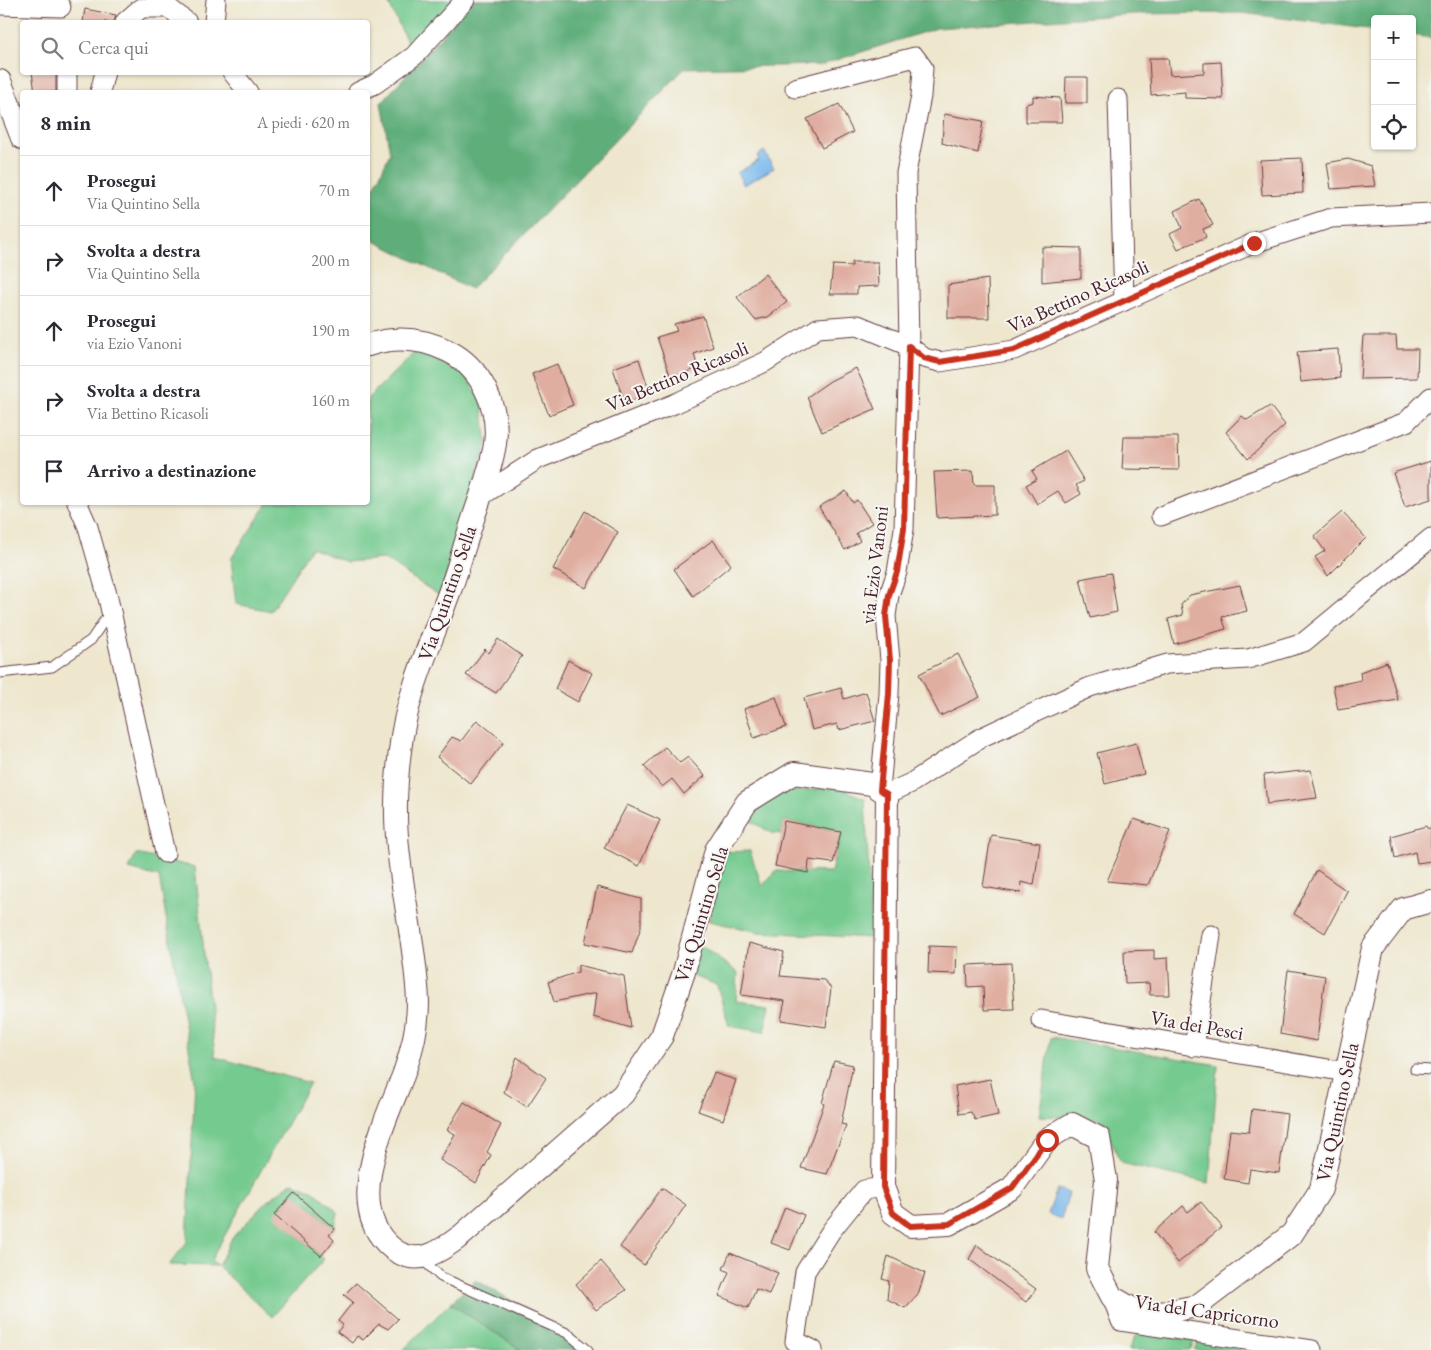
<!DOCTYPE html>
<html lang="it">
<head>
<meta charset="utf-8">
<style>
  :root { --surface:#fff; --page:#f7f7f7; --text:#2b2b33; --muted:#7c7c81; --line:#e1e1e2 }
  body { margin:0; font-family:"EB Garamond",serif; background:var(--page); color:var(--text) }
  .controls { position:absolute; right:15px; top:15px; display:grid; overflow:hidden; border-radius:5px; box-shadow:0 1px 4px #0004 }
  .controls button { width:45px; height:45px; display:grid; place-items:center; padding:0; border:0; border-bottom:1px solid var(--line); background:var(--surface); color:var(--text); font:25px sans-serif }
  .stop { position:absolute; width:15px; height:15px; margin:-11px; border:4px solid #c8321e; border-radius:50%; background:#fff }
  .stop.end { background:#c8321e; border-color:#fff; box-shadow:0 1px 5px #0008 }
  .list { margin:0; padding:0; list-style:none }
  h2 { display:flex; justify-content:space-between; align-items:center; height:65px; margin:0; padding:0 20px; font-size:21px }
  h2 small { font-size:16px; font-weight:400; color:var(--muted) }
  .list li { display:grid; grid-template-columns:32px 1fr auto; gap:15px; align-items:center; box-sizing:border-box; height:70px; padding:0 20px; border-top:1px solid var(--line) }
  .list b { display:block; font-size:19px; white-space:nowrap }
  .list p { margin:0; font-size:16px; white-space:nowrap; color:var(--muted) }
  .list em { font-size:16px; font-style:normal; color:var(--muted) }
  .icon { flex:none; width:28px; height:28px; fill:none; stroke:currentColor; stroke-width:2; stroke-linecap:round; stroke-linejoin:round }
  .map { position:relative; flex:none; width:1431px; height:1350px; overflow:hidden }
  .search { position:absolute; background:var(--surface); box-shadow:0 1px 4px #0004; left:20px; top:20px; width:350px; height:55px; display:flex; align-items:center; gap:12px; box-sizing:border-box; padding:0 18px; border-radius:5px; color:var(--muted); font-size:19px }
  .panel { position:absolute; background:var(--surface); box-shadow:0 1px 4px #0004; left:20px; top:90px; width:350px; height:415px; border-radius:5px }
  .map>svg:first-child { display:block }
  .green { fill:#74ca8f; stroke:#5f745d }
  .forest { fill:#5fae7a; stroke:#546652 }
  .water { fill:#78b8ec; stroke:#616c8c }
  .building { fill:#e0aea0 }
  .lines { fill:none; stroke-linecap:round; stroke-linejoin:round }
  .service-casing { stroke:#633d43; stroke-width:11 }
  .minor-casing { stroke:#633d43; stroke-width:21 }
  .tertiary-casing { stroke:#633d43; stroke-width:24 }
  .service { stroke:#fff; stroke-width:9 }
  .minor { stroke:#fff; stroke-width:19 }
  .tertiary { stroke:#fff; stroke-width:22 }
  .route { stroke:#c8321e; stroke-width:6 }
  .labels { text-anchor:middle; stroke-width:4; stroke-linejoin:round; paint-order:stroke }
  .street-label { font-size:20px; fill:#4a1f2b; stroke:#f6f6f2 }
</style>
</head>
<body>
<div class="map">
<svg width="1431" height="1350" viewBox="0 0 1431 1350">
  <rect width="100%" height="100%" fill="#f6f6f2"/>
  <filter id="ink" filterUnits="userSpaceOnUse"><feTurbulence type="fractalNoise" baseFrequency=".02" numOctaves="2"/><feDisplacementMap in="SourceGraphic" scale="10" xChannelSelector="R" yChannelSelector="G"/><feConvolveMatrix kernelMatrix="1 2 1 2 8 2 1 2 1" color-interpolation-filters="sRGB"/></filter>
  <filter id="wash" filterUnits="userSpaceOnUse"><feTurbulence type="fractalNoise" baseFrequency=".0096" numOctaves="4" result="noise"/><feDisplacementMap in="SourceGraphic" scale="20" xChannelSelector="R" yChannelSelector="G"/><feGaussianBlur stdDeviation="1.12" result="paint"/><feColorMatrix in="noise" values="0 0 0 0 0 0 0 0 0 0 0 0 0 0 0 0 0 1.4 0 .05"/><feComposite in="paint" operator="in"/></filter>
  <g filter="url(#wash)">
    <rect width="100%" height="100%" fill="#eee7ce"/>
    <g class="green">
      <path d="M 387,0 L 465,0 L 414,56 Z"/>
      <path d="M 418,349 L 446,359 L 465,374 L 482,403 L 487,443 L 440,596 L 384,559 L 347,562 L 311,548 L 271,611 L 236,604 L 231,559 L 268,503 L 368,502 L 368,398 Z"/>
      <path d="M 839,787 L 865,799 L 872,938 L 759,932 L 709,921 L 724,852 L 750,851 L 762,886 L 776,871 L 831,872 L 841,832 L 784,821 L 782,834 L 772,833 L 747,819 L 774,793 Z"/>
      <path d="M 136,854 L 195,867 L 215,1057 L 310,1083 L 211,1260 L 218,1266 L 232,1238 L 265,1203 L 292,1182 L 314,1191 L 338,1212 L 335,1229 L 294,1193 L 275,1215 L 324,1259 L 272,1317 L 218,1266 L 169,1265 L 187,1242 L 195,1082 L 159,877 L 129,869 Z"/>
      <path d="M 699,944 L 738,973 L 736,1001 L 770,1005 L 764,1032 L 729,1026 L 717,985 L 690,975 Z"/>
      <path d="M 1051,1037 L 1218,1065 L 1209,1183 L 1121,1163 L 1101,1119 L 1039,1116 Z"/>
      <path d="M 450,1303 L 521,1350 L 403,1350 Z"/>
      <path d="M 1138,1332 L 1195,1340 L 1190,1350 L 1128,1350 Z"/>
      <path d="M 1200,1338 L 1243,1344 L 1240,1350 L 1194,1350 Z"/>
    </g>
    <g class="forest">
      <path d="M 473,0 L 1431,0 L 1431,38 L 1412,35 L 1412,19 L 1375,19 L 1375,30 L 1242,13 L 1133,14 L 937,28 L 821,65 L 685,68 L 471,289 L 368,238 L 368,201 L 390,153 L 381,103 Z"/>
      <path d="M 476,1280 L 567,1333 L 588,1350 L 521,1350 L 450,1303 Z"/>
    </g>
    <g class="water">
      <path d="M 764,151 L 774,168 L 744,185 L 737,173 L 759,160 L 757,156 Z"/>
      <path d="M 1057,1189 L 1069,1193 L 1061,1219 L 1048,1214 Z"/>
    </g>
    <g id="blocks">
      <g class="building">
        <path d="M 85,9 L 116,15 L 114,22 L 83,22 Z"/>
        <path d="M 1149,58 L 1168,58 L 1170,75 L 1204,73 L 1204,63 L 1221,62 L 1223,99 L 1185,98 L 1185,92 L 1151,95 Z"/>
        <path d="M 32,72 L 56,72 L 56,92 L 35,92 Z"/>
        <path d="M 1066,77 L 1087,77 L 1087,103 L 1065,103 Z"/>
        <path d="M 1033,96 L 1060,98 L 1062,122 L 1026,122 L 1026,104 L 1033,102 Z"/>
        <path d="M 839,104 L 853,132 L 822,148 L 807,119 Z"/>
        <path d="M 944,114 L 983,121 L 978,153 L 942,143 Z"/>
        <path d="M 1302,158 L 1303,193 L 1262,195 L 1260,160 Z"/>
        <path d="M 1348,159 L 1371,166 L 1375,186 L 1331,189 L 1327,163 Z"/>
        <path d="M 1199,199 L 1213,225 L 1203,229 L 1206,237 L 1178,249 L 1170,234 L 1182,228 L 1175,211 Z"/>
        <path d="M 1042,247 L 1081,248 L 1081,278 L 1042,282 Z"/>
        <path d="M 852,262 L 878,262 L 879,286 L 857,287 L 857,294 L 830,294 L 833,265 L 852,266 Z"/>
        <path d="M 765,274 L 787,302 L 768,317 L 755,320 L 737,297 Z"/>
        <path d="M 988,279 L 989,318 L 948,318 L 948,285 Z"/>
        <path d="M 703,316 L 713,347 L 694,354 L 698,368 L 671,378 L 657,337 L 677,331 L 674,324 Z"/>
        <path d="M 1363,336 L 1396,336 L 1397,349 L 1418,349 L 1417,378 L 1360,379 Z"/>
        <path d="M 1338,349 L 1340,378 L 1301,382 L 1297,352 Z"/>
        <path d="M 639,359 L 650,393 L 625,404 L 613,368 Z"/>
        <path d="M 557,364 L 573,405 L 549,415 L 532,374 Z"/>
        <path d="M 856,368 L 875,409 L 822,432 L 807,397 L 830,381 Z"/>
        <path d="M 1270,406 L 1285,425 L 1248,459 L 1226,432 L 1242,416 L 1247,420 Z"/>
        <path d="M 1124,437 L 1178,437 L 1179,470 L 1122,469 Z"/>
        <path d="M 1066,451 L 1084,481 L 1076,485 L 1081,494 L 1066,503 L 1058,491 L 1037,504 L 1026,485 L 1037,479 L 1032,471 Z"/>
        <path d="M 1431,461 L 1431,499 L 1405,507 L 1393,473 Z"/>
        <path d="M 973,471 L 974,485 L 995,485 L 995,515 L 937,518 L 934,472 Z"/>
        <path d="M 846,491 L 853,503 L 857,500 L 872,523 L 856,533 L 860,541 L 845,550 L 819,507 Z"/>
        <path d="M 585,511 L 618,532 L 586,588 L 553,569 Z"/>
        <path d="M 1342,512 L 1366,538 L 1328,576 L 1315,557 L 1325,551 L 1314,536 Z"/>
        <path d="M 713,540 L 731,565 L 693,596 L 674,569 Z"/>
        <path d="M 1111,573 L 1117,612 L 1090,618 L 1080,579 Z"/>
        <path d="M 1240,585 L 1247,611 L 1222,617 L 1226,629 L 1174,644 L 1168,619 L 1183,615 L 1181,605 L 1190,595 Z"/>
        <path d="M 498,639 L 522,656 L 496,693 L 466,675 L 485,649 L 489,653 Z"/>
        <path d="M 958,654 L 980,697 L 940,716 L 919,674 Z"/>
        <path d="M 568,660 L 592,673 L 578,702 L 555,689 Z"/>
        <path d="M 1387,662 L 1398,700 L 1338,710 L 1333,686 L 1361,680 L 1360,672 Z"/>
        <path d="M 841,688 L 844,699 L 866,692 L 875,721 L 839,730 L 837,724 L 812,730 L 804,698 Z"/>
        <path d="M 776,697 L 786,727 L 754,738 L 744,709 Z"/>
        <path d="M 477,720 L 504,742 L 471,784 L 437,757 L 452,737 L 461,741 Z"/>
        <path d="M 1136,743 L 1144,774 L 1105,784 L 1097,753 Z"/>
        <path d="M 665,747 L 680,763 L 688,757 L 705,776 L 684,794 L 672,779 L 662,787 L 644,766 Z"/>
        <path d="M 1311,770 L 1317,798 L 1267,804 L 1264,775 Z"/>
        <path d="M 627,805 L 660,820 L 639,866 L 604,848 Z"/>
        <path d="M 1134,819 L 1170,831 L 1148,885 L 1107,881 Z"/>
        <path d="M 784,821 L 841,832 L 833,863 L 809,860 L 808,873 L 775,866 Z"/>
        <path d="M 1426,826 L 1428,829 L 1431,827 L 1431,861 L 1417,863 L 1415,852 L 1395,858 L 1391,836 Z"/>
        <path d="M 991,835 L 1040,843 L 1034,885 L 1021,882 L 1020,893 L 983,887 Z"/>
        <path d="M 1317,870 L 1347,891 L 1325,933 L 1294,914 Z"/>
        <path d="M 597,887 L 641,899 L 641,927 L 632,953 L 585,943 Z"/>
        <path d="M 749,943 L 784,952 L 780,976 L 824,980 L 831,988 L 826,1027 L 781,1020 L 785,1001 L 741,995 Z"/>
        <path d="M 929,946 L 957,947 L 956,974 L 928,973 Z"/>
        <path d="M 1154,950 L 1154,959 L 1168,958 L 1170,995 L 1150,995 L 1149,983 L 1125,984 L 1124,951 Z"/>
        <path d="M 1011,963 L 1014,1009 L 984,1010 L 983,986 L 968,987 L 967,965 Z"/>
        <path d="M 578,965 L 624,976 L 631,1028 L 593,1017 L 596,993 L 554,1002 L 548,982 L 578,972 Z"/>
        <path d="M 1288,970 L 1325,976 L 1317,1041 L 1280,1034 Z"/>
        <path d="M 517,1057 L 546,1078 L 527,1107 L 504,1092 Z"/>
        <path d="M 834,1061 L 853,1065 L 841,1124 L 846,1125 L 827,1174 L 801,1168 L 824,1104 L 822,1103 Z"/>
        <path d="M 714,1073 L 736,1080 L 723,1120 L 698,1111 Z"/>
        <path d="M 990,1079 L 998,1115 L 975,1120 L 971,1112 L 959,1114 L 955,1086 Z"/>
        <path d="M 464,1102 L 501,1125 L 487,1152 L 491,1155 L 476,1183 L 440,1160 L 455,1134 L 447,1130 Z"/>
        <path d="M 1252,1109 L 1287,1114 L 1279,1173 L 1250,1169 L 1248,1183 L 1224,1179 L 1230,1130 L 1249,1132 Z"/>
        <path d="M 662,1188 L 686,1205 L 644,1265 L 620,1247 Z"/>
        <path d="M 294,1193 L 335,1229 L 329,1235 L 334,1240 L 321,1256 L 274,1215 Z"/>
        <path d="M 1201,1202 L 1222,1227 L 1178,1263 L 1154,1232 L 1183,1206 L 1188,1212 Z"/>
        <path d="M 785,1207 L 804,1215 L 790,1250 L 771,1243 Z"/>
        <path d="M 977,1245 L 1036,1289 L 1026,1302 L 969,1259 Z"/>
        <path d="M 730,1253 L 778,1273 L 769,1294 L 756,1289 L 748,1308 L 719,1296 L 729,1272 L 723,1269 Z"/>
        <path d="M 888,1256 L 925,1273 L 918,1294 L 905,1308 L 887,1299 L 889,1281 L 882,1279 Z"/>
        <path d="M 601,1261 L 626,1290 L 596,1310 L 576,1284 Z"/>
        <path d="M 356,1283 L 398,1319 L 388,1329 L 379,1324 L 363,1340 L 357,1336 L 352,1343 L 337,1332 L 343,1325 L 338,1321 L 353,1302 L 344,1295 Z"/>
      </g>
    </g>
  </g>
  <g filter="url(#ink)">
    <use href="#blocks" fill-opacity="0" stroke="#633d43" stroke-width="1"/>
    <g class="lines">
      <g class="service-casing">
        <g id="service">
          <path d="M 0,673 L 52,667 L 91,640 L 110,612"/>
          <path d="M 1415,1069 L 1431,1070"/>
          <path d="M 423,1260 L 441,1277 L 567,1333 L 588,1350"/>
        </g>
      </g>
      <g class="minor-casing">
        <g id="minor">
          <path d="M 0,5 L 61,7"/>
          <path d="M 125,22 L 141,8 L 169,8 L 187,22"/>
          <path d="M 214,22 L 216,0"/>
          <path d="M 67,72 L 67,92"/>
          <path d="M 232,72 L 248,92"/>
          <path d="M 795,88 L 915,57 L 923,68 L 921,96 L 906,173 L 909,346 L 904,529 L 897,572 L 889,595 L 886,616 L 890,660 L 889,694 L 880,789"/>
          <path d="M 100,92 L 105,72"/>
          <path d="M 358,92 L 375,84 L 414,56 L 465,0"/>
          <path d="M 1118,99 L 1124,301"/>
          <path d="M 481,496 L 538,459 L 674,404 L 765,362 L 818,328 L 858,325 L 909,346 L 924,358 L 940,362 L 1014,350 L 1254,243 L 1331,218 L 1431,213"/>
          <path d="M 77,502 L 88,527 L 108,598 L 165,853"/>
          <path d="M 1161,516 L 1406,422 L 1431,397"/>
          <path d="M 887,794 L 911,783 L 982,737 L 1090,687 L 1167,664 L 1248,659 L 1304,642 L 1431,538"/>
          <path d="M 1041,1020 L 1346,1072"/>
          <path d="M 1194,1047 L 1211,935"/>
          <path d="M 1112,1297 L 1121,1321 L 1312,1350"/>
          <path d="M 813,1350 L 795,1341 L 805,1272 L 831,1231 L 864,1190 L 883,1187"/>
        </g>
      </g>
      <g class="tertiary-casing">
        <g id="tertiary">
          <path d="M 0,81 L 22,138"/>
          <path d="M 368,345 C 395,336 422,338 448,351 C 481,367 500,408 495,444 C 491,469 481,495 473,519 C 465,544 458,569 449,593 C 432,640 410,687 402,736 C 397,770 394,803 397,836 C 401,892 416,946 418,1002 C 418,1026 412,1051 404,1073 C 386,1121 340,1208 393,1249 C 418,1268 441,1251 462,1235 L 623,1094 L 662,1036 L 684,972 L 716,850 L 747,802 L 794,773 L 872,784 L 887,794 L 883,1187 L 893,1213 L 911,1226 L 949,1224 L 1012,1188 L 1047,1139 L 1072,1124 L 1099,1138 L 1106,1180 L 1097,1268 L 1112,1297 L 1145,1316 L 1197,1306 L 1292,1234 L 1321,1189 L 1373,948 L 1403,909 L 1431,901"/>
        </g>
      </g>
      <use href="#service" class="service"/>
      <use href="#minor" class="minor"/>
      <use href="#tertiary" class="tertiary"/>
    </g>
  </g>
  <g class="lines" filter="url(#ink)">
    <path class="route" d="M 1047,1140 L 1012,1188 L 949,1224 L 910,1226 L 893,1213 L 883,1187 L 887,794 L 880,790 L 889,694 L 890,660 L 886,616 L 889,595 L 897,572 L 904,529 L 909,346 L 924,358 L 940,362 L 1014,350 L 1254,243"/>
  </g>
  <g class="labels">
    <g class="street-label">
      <text transform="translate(1078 296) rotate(-24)" y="7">Via Bettino Ricasoli</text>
      <text transform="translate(677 376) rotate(-23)" y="7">Via Bettino Ricasoli</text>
      <text transform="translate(874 565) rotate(-83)" y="7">via Ezio Vanoni</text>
      <text transform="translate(447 593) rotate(-71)" y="7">Via Quintino Sella</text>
      <text transform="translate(701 914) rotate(-73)" y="7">Via Quintino Sella</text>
      <text transform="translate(1197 1025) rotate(10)" y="7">Via dei Pesci</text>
      <text transform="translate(1337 1112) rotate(-78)" y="7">Via Quintino Sella</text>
      <text transform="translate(1207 1311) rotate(8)" y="7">Via del Capricorno</text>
    </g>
  </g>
</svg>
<div class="controls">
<button>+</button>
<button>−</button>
<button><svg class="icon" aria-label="locate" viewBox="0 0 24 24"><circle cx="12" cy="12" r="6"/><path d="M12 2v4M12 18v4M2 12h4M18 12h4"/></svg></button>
</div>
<div class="stop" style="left:1047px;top:1140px"></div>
<div class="stop end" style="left:1254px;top:243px"></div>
<div class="search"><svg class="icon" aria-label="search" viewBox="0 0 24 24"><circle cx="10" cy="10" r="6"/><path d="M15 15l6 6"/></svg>Cerca qui</div>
<section class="panel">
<h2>8 min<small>A piedi · 620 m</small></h2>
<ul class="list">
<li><svg class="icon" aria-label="ahead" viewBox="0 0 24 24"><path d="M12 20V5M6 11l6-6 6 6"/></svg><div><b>Prosegui</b><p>Via Quintino Sella</p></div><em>70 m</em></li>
<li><svg class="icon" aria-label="right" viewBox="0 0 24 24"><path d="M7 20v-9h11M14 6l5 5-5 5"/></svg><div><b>Svolta a destra</b><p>Via Quintino Sella</p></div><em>200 m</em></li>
<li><svg class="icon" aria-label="ahead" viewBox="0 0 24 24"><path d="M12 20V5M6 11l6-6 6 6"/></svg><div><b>Prosegui</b><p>via Ezio Vanoni</p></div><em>190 m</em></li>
<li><svg class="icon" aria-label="right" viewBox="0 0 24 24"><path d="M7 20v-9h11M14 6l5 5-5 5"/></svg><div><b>Svolta a destra</b><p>Via Bettino Ricasoli</p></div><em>160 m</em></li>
<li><svg class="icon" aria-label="arrive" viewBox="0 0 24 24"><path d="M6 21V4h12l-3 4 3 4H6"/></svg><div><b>Arrivo a destinazione</b></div></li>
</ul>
</section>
</div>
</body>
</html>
